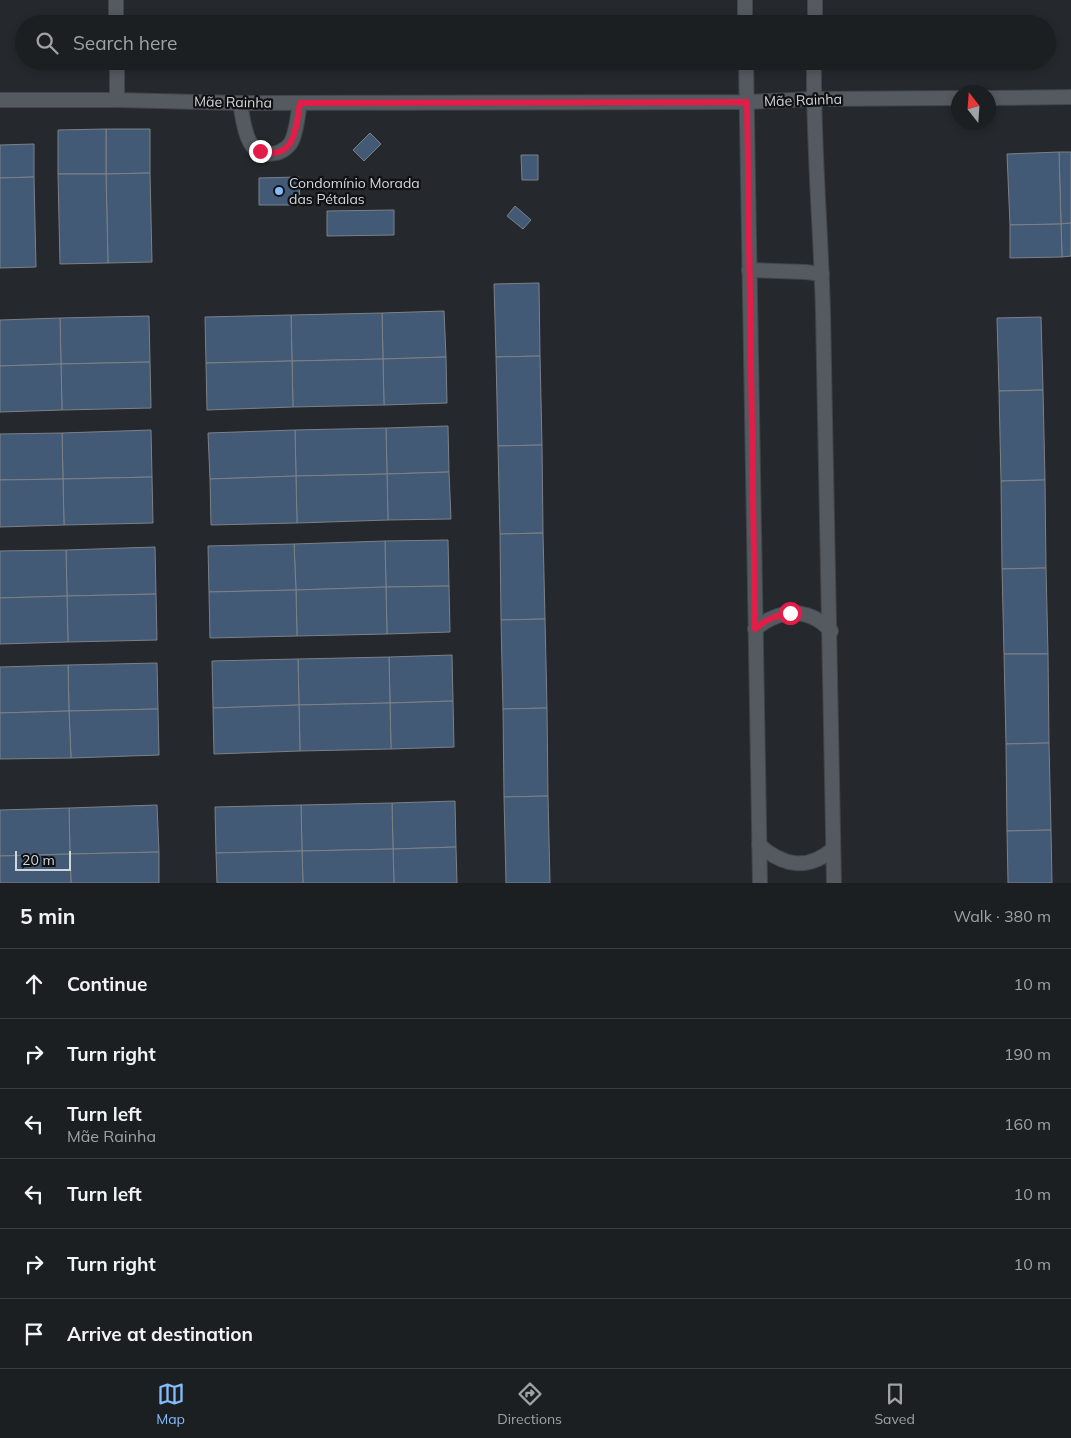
<!DOCTYPE html>
<html lang="en">
<head>
<meta charset="utf-8">
<style>
  :root { --surface:#1c1f22; --page:#292c2f; --text:#f1f3f6; --muted:#a0a2a5; --line:#3a3d40; --accent:#86bbfb }
  body { margin:0; font-family:Mulish,sans-serif; background:var(--page); color:var(--text) }
  .compass { position:absolute; left:951px; top:85px; width:45px; height:45px; border-radius:50%; background:var(--surface); box-shadow:0 2px 8px #0003; rotate:343deg }
  .scale { position:absolute; left:15px; bottom:12px; width:56px; box-sizing:border-box; padding-left:5px; border:2px solid #d3d6d9; border-top:0; font-size:14px; line-height:18px; white-space:nowrap; color:#d3d6d9; -webkit-text-stroke:4px #101114; paint-order:stroke }
  .stop { position:absolute; width:15px; height:15px; margin:-11px; border:4px solid #e11d48; border-radius:50%; background:#fff }
  .stop.end { background:#e11d48; border-color:#fff; box-shadow:0 1px 5px #0008 }
  .list { margin:0; padding:0; list-style:none }
  h2 { display:flex; justify-content:space-between; align-items:center; height:65px; margin:0; padding:0 20px; font-size:21px }
  h2 small { font-size:16px; font-weight:400; color:var(--muted) }
  .list li { display:grid; grid-template-columns:32px 1fr auto; gap:15px; align-items:center; box-sizing:border-box; height:70px; padding:0 20px; border-top:1px solid var(--line) }
  .list b { display:block; font-size:19px; white-space:nowrap }
  .list p { margin:0; font-size:16px; white-space:nowrap; color:var(--muted) }
  .list em { font-size:16px; font-style:normal; color:var(--muted) }
  .icon { flex:none; width:28px; height:28px; fill:none; stroke:currentColor; stroke-width:2; stroke-linecap:round; stroke-linejoin:round }
  .map { position:relative; flex:none; width:1071px; height:883px; overflow:hidden }
  .search { position:absolute; background:var(--surface); box-shadow:0 2px 8px #0003; left:15px; right:15px; top:15px; height:55px; display:flex; align-items:center; gap:12px; box-sizing:border-box; padding:0 18px; border-radius:28px; color:var(--muted); font-size:19px }
  .sheet { height:485px; background:var(--surface) }
  nav { display:flex; justify-content:space-around; align-items:center; box-sizing:border-box; height:70px; border-top:1px solid var(--line); background:var(--surface); font-size:14px; color:var(--muted) }
  nav a { display:grid; justify-items:center; gap:2px }
  nav .on { color:var(--accent) }
  .map>svg:first-child { display:block }
  .building { fill:#435a76; stroke:#7c8187 }
  .lines { fill:none; stroke-linecap:round; stroke-linejoin:round }
  .minor-casing { stroke:#414549; stroke-width:16 }
  .minor { stroke:#555a60; stroke-width:14 }
  .route { stroke:#e11d48; stroke-width:6 }
  .poi-dot { fill:#86bbfb; stroke:#101114; stroke-width:2 }
  .labels { text-anchor:middle; stroke-width:4.5; stroke-linejoin:round; paint-order:stroke }
  .street-label { font-size:14px; fill:#d3d6d9; stroke:#101114 }
  .poi-label { font-size:14px; fill:#d3d6d9; stroke:#101114; text-anchor:start }
</style>
</head>
<body>
<div class="map">
<svg width="1071" height="883" viewBox="0 0 1071 883">
  <rect width="100%" height="100%" fill="#25292e"/>
  <g class="building">
    <path d="M 106,129 L 150,129 L 150,173 L 106,174 Z"/>
    <path d="M 106,129 L 106,174 L 58,174 L 58,130 Z"/>
    <path d="M 370,133 L 381,144 L 364,161 L 353,150 Z"/>
    <path d="M 34,144 L 34,177 L 0,178 L 0,145 Z"/>
    <path d="M 1059,152 L 1071,152 L 1071,223 L 1061,224 Z"/>
    <path d="M 1059,152 L 1061,224 L 1010,225 L 1007,154 Z"/>
    <path d="M 521,155 L 538,155 L 538,180 L 522,180 Z"/>
    <path d="M 150,173 L 152,262 L 108,263 L 106,174 Z"/>
    <path d="M 58,174 L 106,174 L 108,263 L 60,264 Z"/>
    <path d="M 34,177 L 36,267 L 0,268 L 0,178 Z"/>
    <path d="M 299,177 L 300,205 L 259,205 L 259,178 Z"/>
    <path d="M 515,206 L 531,220 L 523,229 L 507,216 Z"/>
    <path d="M 394,210 L 394,235 L 327,236 L 327,211 Z"/>
    <path d="M 1071,223 L 1071,256 L 1062,257 L 1061,224 Z"/>
    <path d="M 1061,224 L 1062,257 L 1010,258 L 1010,225 Z"/>
    <path d="M 539,283 L 540,356 L 496,357 L 494,284 Z"/>
    <path d="M 444,311 L 446,357 L 383,359 L 382,313 Z"/>
    <path d="M 382,313 L 383,359 L 292,361 L 291,315 Z"/>
    <path d="M 291,315 L 292,361 L 206,363 L 205,317 Z"/>
    <path d="M 149,316 L 150,362 L 61,364 L 60,318 Z"/>
    <path d="M 1041,317 L 1043,390 L 999,391 L 997,318 Z"/>
    <path d="M 60,318 L 61,364 L 0,366 L 0,320 Z"/>
    <path d="M 540,356 L 542,445 L 498,446 L 496,357 Z"/>
    <path d="M 446,357 L 447,403 L 384,405 L 383,359 Z"/>
    <path d="M 383,359 L 384,405 L 293,407 L 292,361 Z"/>
    <path d="M 292,361 L 293,407 L 207,410 L 206,363 Z"/>
    <path d="M 150,362 L 151,408 L 62,410 L 61,364 Z"/>
    <path d="M 61,364 L 62,410 L 0,412 L 0,366 Z"/>
    <path d="M 1043,390 L 1045,480 L 1001,481 L 999,391 Z"/>
    <path d="M 448,426 L 449,472 L 387,474 L 386,428 Z"/>
    <path d="M 386,428 L 387,474 L 296,476 L 295,430 Z"/>
    <path d="M 151,430 L 152,477 L 63,479 L 62,433 Z"/>
    <path d="M 295,430 L 296,476 L 210,479 L 208,433 Z"/>
    <path d="M 62,433 L 63,479 L 0,480 L 0,434 Z"/>
    <path d="M 542,445 L 543,533 L 500,534 L 498,446 Z"/>
    <path d="M 449,472 L 451,519 L 388,520 L 387,474 Z"/>
    <path d="M 387,474 L 388,520 L 297,523 L 296,476 Z"/>
    <path d="M 296,476 L 297,523 L 211,525 L 210,479 Z"/>
    <path d="M 152,477 L 153,523 L 64,525 L 63,479 Z"/>
    <path d="M 63,479 L 64,525 L 0,527 L 0,480 Z"/>
    <path d="M 1045,480 L 1046,568 L 1002,569 L 1001,481 Z"/>
    <path d="M 543,533 L 545,619 L 501,620 L 500,534 Z"/>
    <path d="M 448,540 L 449,586 L 386,587 L 385,541 Z"/>
    <path d="M 385,541 L 386,587 L 296,590 L 294,544 Z"/>
    <path d="M 294,544 L 296,590 L 209,592 L 208,546 Z"/>
    <path d="M 155,547 L 156,594 L 67,596 L 66,550 Z"/>
    <path d="M 66,550 L 67,596 L 0,598 L 0,551 Z"/>
    <path d="M 1046,568 L 1048,654 L 1004,654 L 1002,569 Z"/>
    <path d="M 449,586 L 450,632 L 387,634 L 386,587 Z"/>
    <path d="M 386,587 L 387,634 L 297,636 L 296,590 Z"/>
    <path d="M 296,590 L 297,636 L 210,638 L 209,592 Z"/>
    <path d="M 156,594 L 157,640 L 68,642 L 67,596 Z"/>
    <path d="M 67,596 L 68,642 L 0,644 L 0,598 Z"/>
    <path d="M 545,619 L 547,708 L 503,709 L 501,620 Z"/>
    <path d="M 1004,654 L 1048,654 L 1049,743 L 1006,744 Z"/>
    <path d="M 452,655 L 453,701 L 390,703 L 389,657 Z"/>
    <path d="M 389,657 L 390,703 L 299,705 L 298,659 Z"/>
    <path d="M 298,659 L 299,705 L 213,708 L 212,661 Z"/>
    <path d="M 157,663 L 158,709 L 69,711 L 68,665 Z"/>
    <path d="M 68,665 L 69,711 L 0,713 L 0,667 Z"/>
    <path d="M 453,701 L 454,747 L 391,749 L 390,703 Z"/>
    <path d="M 390,703 L 391,749 L 300,751 L 299,705 Z"/>
    <path d="M 299,705 L 300,751 L 214,754 L 213,708 Z"/>
    <path d="M 547,708 L 548,796 L 504,797 L 503,709 Z"/>
    <path d="M 158,709 L 159,755 L 71,758 L 69,711 Z"/>
    <path d="M 69,711 L 71,758 L 0,759 L 0,713 Z"/>
    <path d="M 1049,743 L 1051,830 L 1007,831 L 1006,744 Z"/>
    <path d="M 548,796 L 550,883 L 506,883 L 504,797 Z"/>
    <path d="M 455,801 L 456,847 L 393,849 L 392,803 Z"/>
    <path d="M 392,803 L 393,849 L 302,851 L 301,805 Z"/>
    <path d="M 157,805 L 159,852 L 70,854 L 69,808 Z"/>
    <path d="M 301,805 L 302,851 L 216,853 L 215,807 Z"/>
    <path d="M 69,808 L 70,854 L 0,856 L 0,810 Z"/>
    <path d="M 1051,830 L 1052,883 L 1008,883 L 1007,831 Z"/>
    <path d="M 456,847 L 457,883 L 394,883 L 393,849 Z"/>
    <path d="M 393,849 L 394,883 L 303,883 L 302,851 Z"/>
    <path d="M 302,851 L 303,883 L 217,883 L 216,853 Z"/>
    <path d="M 159,852 L 159,883 L 71,883 L 70,854 Z"/>
    <path d="M 70,854 L 71,883 L 0,883 L 0,856 Z"/>
  </g>
  <g class="lines">
    <g class="minor-casing">
      <g id="minor">
        <path d="M 116,0 L 116,24"/>
        <path d="M 745,0 L 745,24"/>
        <path d="M 815,24 L 815,0"/>
        <path d="M 117,61 L 117,100 L 240,103 L 747,102 L 813,99 L 958,98"/>
        <path d="M 746,61 L 760,883"/>
        <path d="M 814,61 C 813,145 821,229 823,313 C 827,503 831,693 834,883"/>
        <path d="M 988,98 L 1071,97"/>
        <path d="M 0,100 L 117,100"/>
        <path d="M 240,103 C 244,123 245,160 276,153 C 284,151 291,145 293,138 C 297,127 298,114 300,103"/>
        <path d="M 749,270 L 806,272 L 822,274"/>
        <path d="M 755,629 C 773,614 797,607 818,620 C 823,623 827,627 831,631"/>
        <path d="M 759,845 C 783,866 808,871 833,849"/>
      </g>
    </g>
    <use href="#minor" class="minor"/>
  </g>
  <g class="lines">
    <path class="route" d="M 260,151 C 295,162 296,127 300,103 L 747,102 L 755,629 C 767,619 775,616 790,613"/>
  </g>
  <circle class="poi-dot" cx="279" cy="191" r="5"/>
  <g class="labels">
    <g class="street-label">
      <text transform="translate(803 100) rotate(-2)" y="5">Mãe Rainha</text>
      <text transform="translate(233 102) rotate(1)" y="5">Mãe Rainha</text>
    </g>
    <g class="poi-label">
      <text x="289" y="188">Condomínio Morada<tspan x="289" dy="16">das Pétalas</tspan></text>
    </g>
  </g>
</svg>
<svg class="compass" viewBox="-18 -18 36 36"><path d="M0-13l5 13h-10z" fill="#e53935"/><path d="M0 13l5-13h-10z" fill="#a0a2a5"/></svg>
<div class="scale">20 m</div>
<div class="stop" style="left:790px;top:613px"></div>
<div class="stop end" style="left:260px;top:151px"></div>
<div class="search"><svg class="icon" aria-label="search" viewBox="0 0 24 24"><circle cx="10" cy="10" r="6"/><path d="M15 15l6 6"/></svg>Search here</div>
</div>
<section class="sheet">
<h2>5 min<small>Walk · 380 m</small></h2>
<ul class="list">
<li><svg class="icon" aria-label="ahead" viewBox="0 0 24 24"><path d="M12 20V5M6 11l6-6 6 6"/></svg><div><b>Continue</b></div><em>10 m</em></li>
<li><svg class="icon" aria-label="right" viewBox="0 0 24 24"><path d="M7 20v-9h11M14 6l5 5-5 5"/></svg><div><b>Turn right</b></div><em>190 m</em></li>
<li><svg class="icon" aria-label="left" viewBox="0 0 24 24"><path d="M17 20v-9H6M10 6l-5 5 5 5"/></svg><div><b>Turn left</b><p>Mãe Rainha</p></div><em>160 m</em></li>
<li><svg class="icon" aria-label="left" viewBox="0 0 24 24"><path d="M17 20v-9H6M10 6l-5 5 5 5"/></svg><div><b>Turn left</b></div><em>10 m</em></li>
<li><svg class="icon" aria-label="right" viewBox="0 0 24 24"><path d="M7 20v-9h11M14 6l5 5-5 5"/></svg><div><b>Turn right</b></div><em>10 m</em></li>
<li><svg class="icon" aria-label="arrive" viewBox="0 0 24 24"><path d="M6 21V4h12l-3 4 3 4H6"/></svg><div><b>Arrive at destination</b></div></li>
</ul>
</section>
<nav>
<a class="on"><svg class="icon" aria-label="map" viewBox="0 0 24 24"><path d="M3 6l6-2 6 2 6-2v14l-6 2-6-2-6 2zM9 4v14M15 6v14"/></svg>Map</a>
<a><svg class="icon" aria-label="directions" viewBox="0 0 24 24"><path d="M12 3l9 9-9 9-9-9zM9 14v-3h6M13 9l2 2-2 2"/></svg>Directions</a>
<a><svg class="icon" aria-label="saved" viewBox="0 0 24 24"><path d="M7 4h10v16l-5-4-5 4z"/></svg>Saved</a>
</nav>
</body>
</html>
